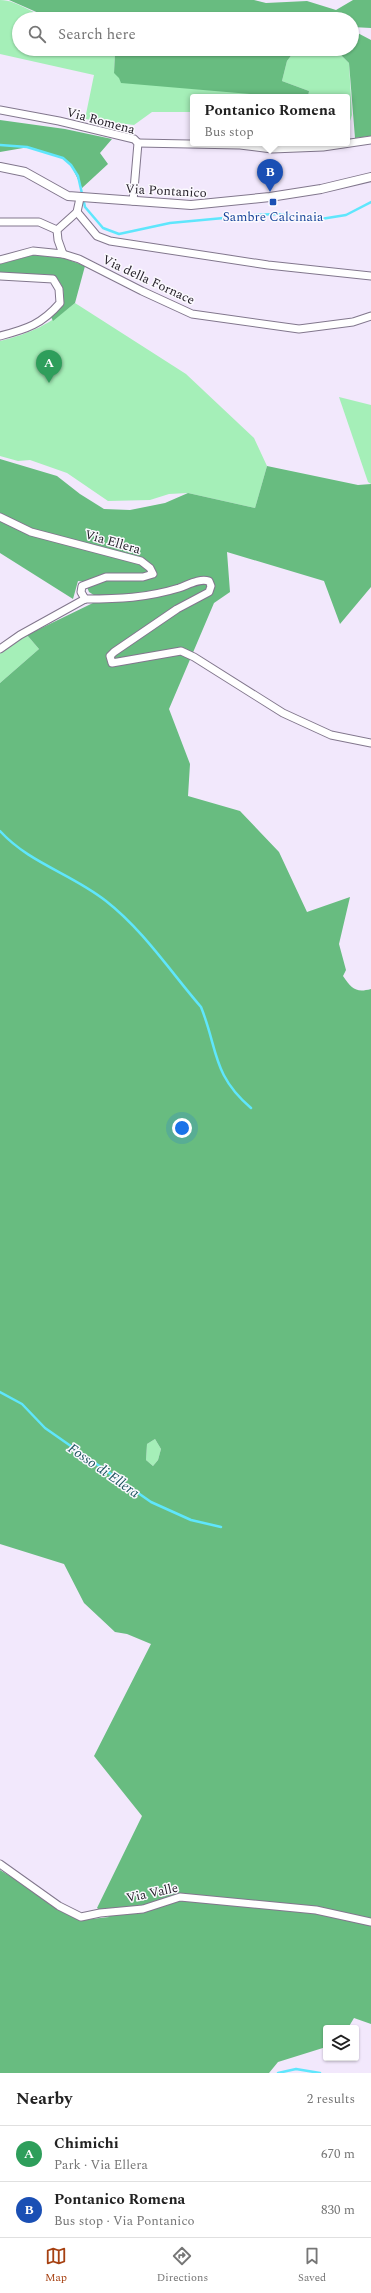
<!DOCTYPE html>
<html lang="en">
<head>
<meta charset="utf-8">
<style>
  :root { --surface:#fff; --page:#f6f6f6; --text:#222; --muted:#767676; --line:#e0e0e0; --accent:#a64112 }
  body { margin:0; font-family:Spectral,serif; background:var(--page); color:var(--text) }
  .controls { position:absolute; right:12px; bottom:12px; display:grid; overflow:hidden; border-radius:4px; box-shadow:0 1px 3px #0004 }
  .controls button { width:36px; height:36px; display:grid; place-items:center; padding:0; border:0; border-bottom:1px solid var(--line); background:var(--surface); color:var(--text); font:20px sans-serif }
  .you { position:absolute; left:182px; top:1128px; width:14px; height:14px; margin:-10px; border:3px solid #fff; border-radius:50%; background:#1a73e8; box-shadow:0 0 0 6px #1a73e833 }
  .badge { display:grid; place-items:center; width:26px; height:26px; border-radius:50%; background:var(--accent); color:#fff; font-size:13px; font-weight:700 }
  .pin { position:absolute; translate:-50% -33px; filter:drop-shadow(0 1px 2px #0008) }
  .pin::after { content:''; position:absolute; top:21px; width:14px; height:12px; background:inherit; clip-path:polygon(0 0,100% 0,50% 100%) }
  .popup { position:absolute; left:190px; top:94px; width:160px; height:52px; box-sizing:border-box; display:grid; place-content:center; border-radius:4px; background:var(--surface); filter:drop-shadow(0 1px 3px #0005); font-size:13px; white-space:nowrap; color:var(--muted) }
  .popup b { font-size:15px; color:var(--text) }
  .popup::after { content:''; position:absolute; left:50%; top:100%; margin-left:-8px; border:8px solid transparent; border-top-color:var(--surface) }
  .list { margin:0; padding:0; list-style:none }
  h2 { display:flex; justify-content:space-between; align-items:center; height:52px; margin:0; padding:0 16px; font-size:17px }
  h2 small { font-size:13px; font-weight:400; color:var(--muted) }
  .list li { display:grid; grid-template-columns:26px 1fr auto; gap:12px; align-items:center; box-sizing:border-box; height:56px; padding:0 16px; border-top:1px solid var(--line) }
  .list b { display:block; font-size:15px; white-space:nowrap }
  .list p { margin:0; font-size:13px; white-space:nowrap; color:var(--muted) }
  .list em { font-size:13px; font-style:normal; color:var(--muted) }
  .icon { flex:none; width:22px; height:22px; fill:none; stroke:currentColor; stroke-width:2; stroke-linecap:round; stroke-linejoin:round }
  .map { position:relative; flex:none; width:371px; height:2073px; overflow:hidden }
  .search { position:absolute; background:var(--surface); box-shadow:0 1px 3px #0004; left:12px; right:12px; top:12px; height:44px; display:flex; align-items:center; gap:10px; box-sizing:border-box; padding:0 14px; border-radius:22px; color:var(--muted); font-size:15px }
  .sheet { height:164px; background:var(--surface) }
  nav { display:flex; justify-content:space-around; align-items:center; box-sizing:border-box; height:56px; border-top:1px solid var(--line); background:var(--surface); font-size:11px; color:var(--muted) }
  nav a { display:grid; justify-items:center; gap:2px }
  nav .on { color:var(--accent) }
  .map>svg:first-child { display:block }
  .green { fill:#a5efb8 }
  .forest { fill:#68bc80; fill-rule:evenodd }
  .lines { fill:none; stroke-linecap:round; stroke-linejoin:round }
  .stream { stroke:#5fe6fc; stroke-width:2.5 }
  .minor-casing { stroke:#82778d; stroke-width:9 }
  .tertiary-casing { stroke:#82778d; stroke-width:10 }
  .minor { stroke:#fff; stroke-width:7 }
  .tertiary { stroke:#fff; stroke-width:8 }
  .transit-dot { fill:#1a4fb4; stroke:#fbf9fe; stroke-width:1.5 }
  .labels { text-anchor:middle; stroke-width:3; stroke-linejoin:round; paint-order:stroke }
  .street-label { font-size:13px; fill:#241f28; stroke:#fbf9fe }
  .transit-label { font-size:13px; fill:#164399; stroke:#fbf9fe }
  .water-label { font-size:14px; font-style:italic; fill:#1b545e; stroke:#fbf9fe }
</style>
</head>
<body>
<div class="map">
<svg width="371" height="2073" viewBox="0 0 371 2073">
  <rect width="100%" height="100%" fill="#f2e8fc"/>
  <g class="green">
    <path d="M 0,0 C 19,0 35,17 51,17 C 67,18 68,11 85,19 L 19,19 L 19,49 L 114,49 L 115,53 L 114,73 L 274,96 L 295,97 L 193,97 L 193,112 L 152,112 L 134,125 L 85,119 L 94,75 L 0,54 Z"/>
    <path d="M 296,49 L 335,49 L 349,63 L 352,115 L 347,130 L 347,97 L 308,97 L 309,91 L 282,81 L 287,61 Z"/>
    <path d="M 75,303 L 186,374 L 254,438 L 267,466 L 255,508 L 188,493 L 169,494 L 150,500 L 108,501 L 67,473 L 30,460 L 18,461 L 0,456 L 0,341 C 32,333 50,324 75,303 Z"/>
    <path d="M 339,397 L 371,405 L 371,484 L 368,482 Z"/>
    <path d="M 27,635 L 39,649 L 0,683 L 0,652 L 14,641 Z"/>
    <path d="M 155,1439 L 161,1449 L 158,1460 L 153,1466 L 146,1460 L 147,1444 Z"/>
  </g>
  <g class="forest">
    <path d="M 9,0 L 254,0 L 266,3 L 307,1 L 336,10 L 353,0 L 371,0 L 371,28 L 352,27 L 352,19 L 85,19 L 74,14 L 50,18 Z"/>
    <path d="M 352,30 L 371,40 L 371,136 L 355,138 L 349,63 L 335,49 L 352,49 Z"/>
    <path d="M 114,49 L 296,49 L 287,61 L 282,81 L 309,91 L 308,97 L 274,96 L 121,83 L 119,78 L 114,73 L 115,53 Z"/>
    <path d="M 0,120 L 65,129 L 112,139 L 100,153 L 108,164 L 82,188 L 72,167 L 65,159 L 29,147 L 0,152 Z"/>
    <path d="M 33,255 L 64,258 L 85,266 L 75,303 L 53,321 L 51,317 C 63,302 71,289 52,275 L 0,273 L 0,264 Z"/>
    <path d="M 0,459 L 57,476 L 80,494 L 104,509 L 130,510 L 165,503 L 188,493 L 255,508 L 267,466 L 358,485 L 371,484 L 371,587 L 340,624 L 324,581 L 227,552 L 230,592 L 214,603 L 169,709 L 190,764 L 188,796 L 240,811 L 279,852 L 307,912 L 350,897 L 339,944 L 346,970 L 343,976 C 352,989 356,993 371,989 L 371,2024 L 354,2018 L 348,2028 L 326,2028 L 326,2047 L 278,2062 L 269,2073 L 0,2073 L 0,1870 L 83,1920 L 109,1917 L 97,1908 L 142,1816 L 94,1756 L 151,1644 L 127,1634 L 115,1632 L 84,1603 L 64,1564 L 0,1544 L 0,683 L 39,649 L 27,635 L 95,602 L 97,597 L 89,592 L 85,582 L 78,581 L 73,599 L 0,553 ZM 155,1439 L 161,1449 L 158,1460 L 153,1466 L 146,1460 L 147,1444 Z"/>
  </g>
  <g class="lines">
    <g class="stream">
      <path d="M 0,145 L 27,147 L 63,158 L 71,165 L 78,176 L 85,207 L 103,228 L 119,234 L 170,223 L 256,215 L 275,214 L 321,219 L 346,215 L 371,202"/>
      <path d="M 0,831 C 29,863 72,874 106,901 C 143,930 170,971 201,1007 C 218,1049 212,1075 251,1108"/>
      <path d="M 0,1392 L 22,1404 L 45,1428 L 151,1502 L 191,1520 L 221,1527"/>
      <path d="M 278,2073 L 296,2069 L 320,2073"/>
    </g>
    <g class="minor-casing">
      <g id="minor">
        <path d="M 0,110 L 59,121 L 134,139 L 138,143 L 133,201"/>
        <path d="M 138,143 L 240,145 L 272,149 L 323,147 L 371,140"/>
        <path d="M 77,212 L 97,236 L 110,241 L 268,265 L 371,276"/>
        <path d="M 0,222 L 39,222 L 57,230"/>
        <path d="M 63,254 L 58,240 L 57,230 L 77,212 L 80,198"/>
        <path d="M 0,260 L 33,251 L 63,254 L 79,259 L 142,291 L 192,314 L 299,329 L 353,322 L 371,316"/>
        <path d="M 0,276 L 53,279 L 59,289 L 60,303 C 42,324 27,329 0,336"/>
        <path d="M 0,517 L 31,532 L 141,561 L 150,568 L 153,574 L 143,577 L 106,577 L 82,586 L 81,592 L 85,599"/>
        <path d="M 85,599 C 119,599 146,598 179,588 C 188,585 199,578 209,581 L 211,586 L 209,592 L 177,609 L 114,652 L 110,656 L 112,663 L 181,651 L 194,657 L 283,713 L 331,735 L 371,743"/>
        <path d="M 0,649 L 20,635 L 85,599"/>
        <path d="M 0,1864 L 59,1906 L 81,1917 L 100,1913 L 143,1909 L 180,1897 L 316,1910 L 371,1922"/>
      </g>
    </g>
    <g class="tertiary-casing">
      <path id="tertiary" d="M 0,167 L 25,172 L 68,196 L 191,205 L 270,197 L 321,189 L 371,177"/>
    </g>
    <use href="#minor" class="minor"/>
    <use href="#tertiary" class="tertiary"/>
  </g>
  <rect class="transit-dot" x="269" y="198" width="8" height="8" rx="2"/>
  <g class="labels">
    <g class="street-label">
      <text transform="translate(101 120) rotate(15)" y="5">Via Romena</text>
      <text transform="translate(166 190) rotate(3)" y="5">Via Pontanico</text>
      <text transform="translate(149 279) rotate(25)" y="5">Via della Fornace</text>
      <text transform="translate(113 541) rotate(16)" y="5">Via Ellera</text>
      <text transform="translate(152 1892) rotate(-12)" y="5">Via Valle</text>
    </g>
    <g class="transit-label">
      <text x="273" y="221">Sambre Calcinaia</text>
    </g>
    <g class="water-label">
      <text transform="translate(104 1470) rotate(35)" y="5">Fosso di Ellera</text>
    </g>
  </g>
</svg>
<div class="controls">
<button><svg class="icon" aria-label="layers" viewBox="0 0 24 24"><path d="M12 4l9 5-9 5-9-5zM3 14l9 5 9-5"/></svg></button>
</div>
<div class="you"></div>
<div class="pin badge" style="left:49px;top:383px;background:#2e9e5b">A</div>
<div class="pin badge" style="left:270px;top:192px;background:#1a4fb4">B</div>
<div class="popup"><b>Pontanico Romena</b>Bus stop</div>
<div class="search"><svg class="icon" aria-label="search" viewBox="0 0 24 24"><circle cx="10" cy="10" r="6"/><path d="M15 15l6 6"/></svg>Search here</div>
</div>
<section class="sheet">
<h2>Nearby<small>2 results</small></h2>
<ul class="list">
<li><span class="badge" style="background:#2e9e5b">A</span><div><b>Chimichi</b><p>Park · Via Ellera</p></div><em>670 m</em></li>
<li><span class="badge" style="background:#1a4fb4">B</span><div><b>Pontanico Romena</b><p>Bus stop · Via Pontanico</p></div><em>830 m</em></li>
</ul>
</section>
<nav>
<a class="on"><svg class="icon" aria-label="map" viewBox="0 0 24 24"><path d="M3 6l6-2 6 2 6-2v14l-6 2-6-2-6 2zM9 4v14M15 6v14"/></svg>Map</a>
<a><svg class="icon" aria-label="directions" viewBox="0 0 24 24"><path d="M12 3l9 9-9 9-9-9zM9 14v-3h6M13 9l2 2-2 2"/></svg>Directions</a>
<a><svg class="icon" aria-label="saved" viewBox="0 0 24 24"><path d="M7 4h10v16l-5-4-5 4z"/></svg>Saved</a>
</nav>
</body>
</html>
